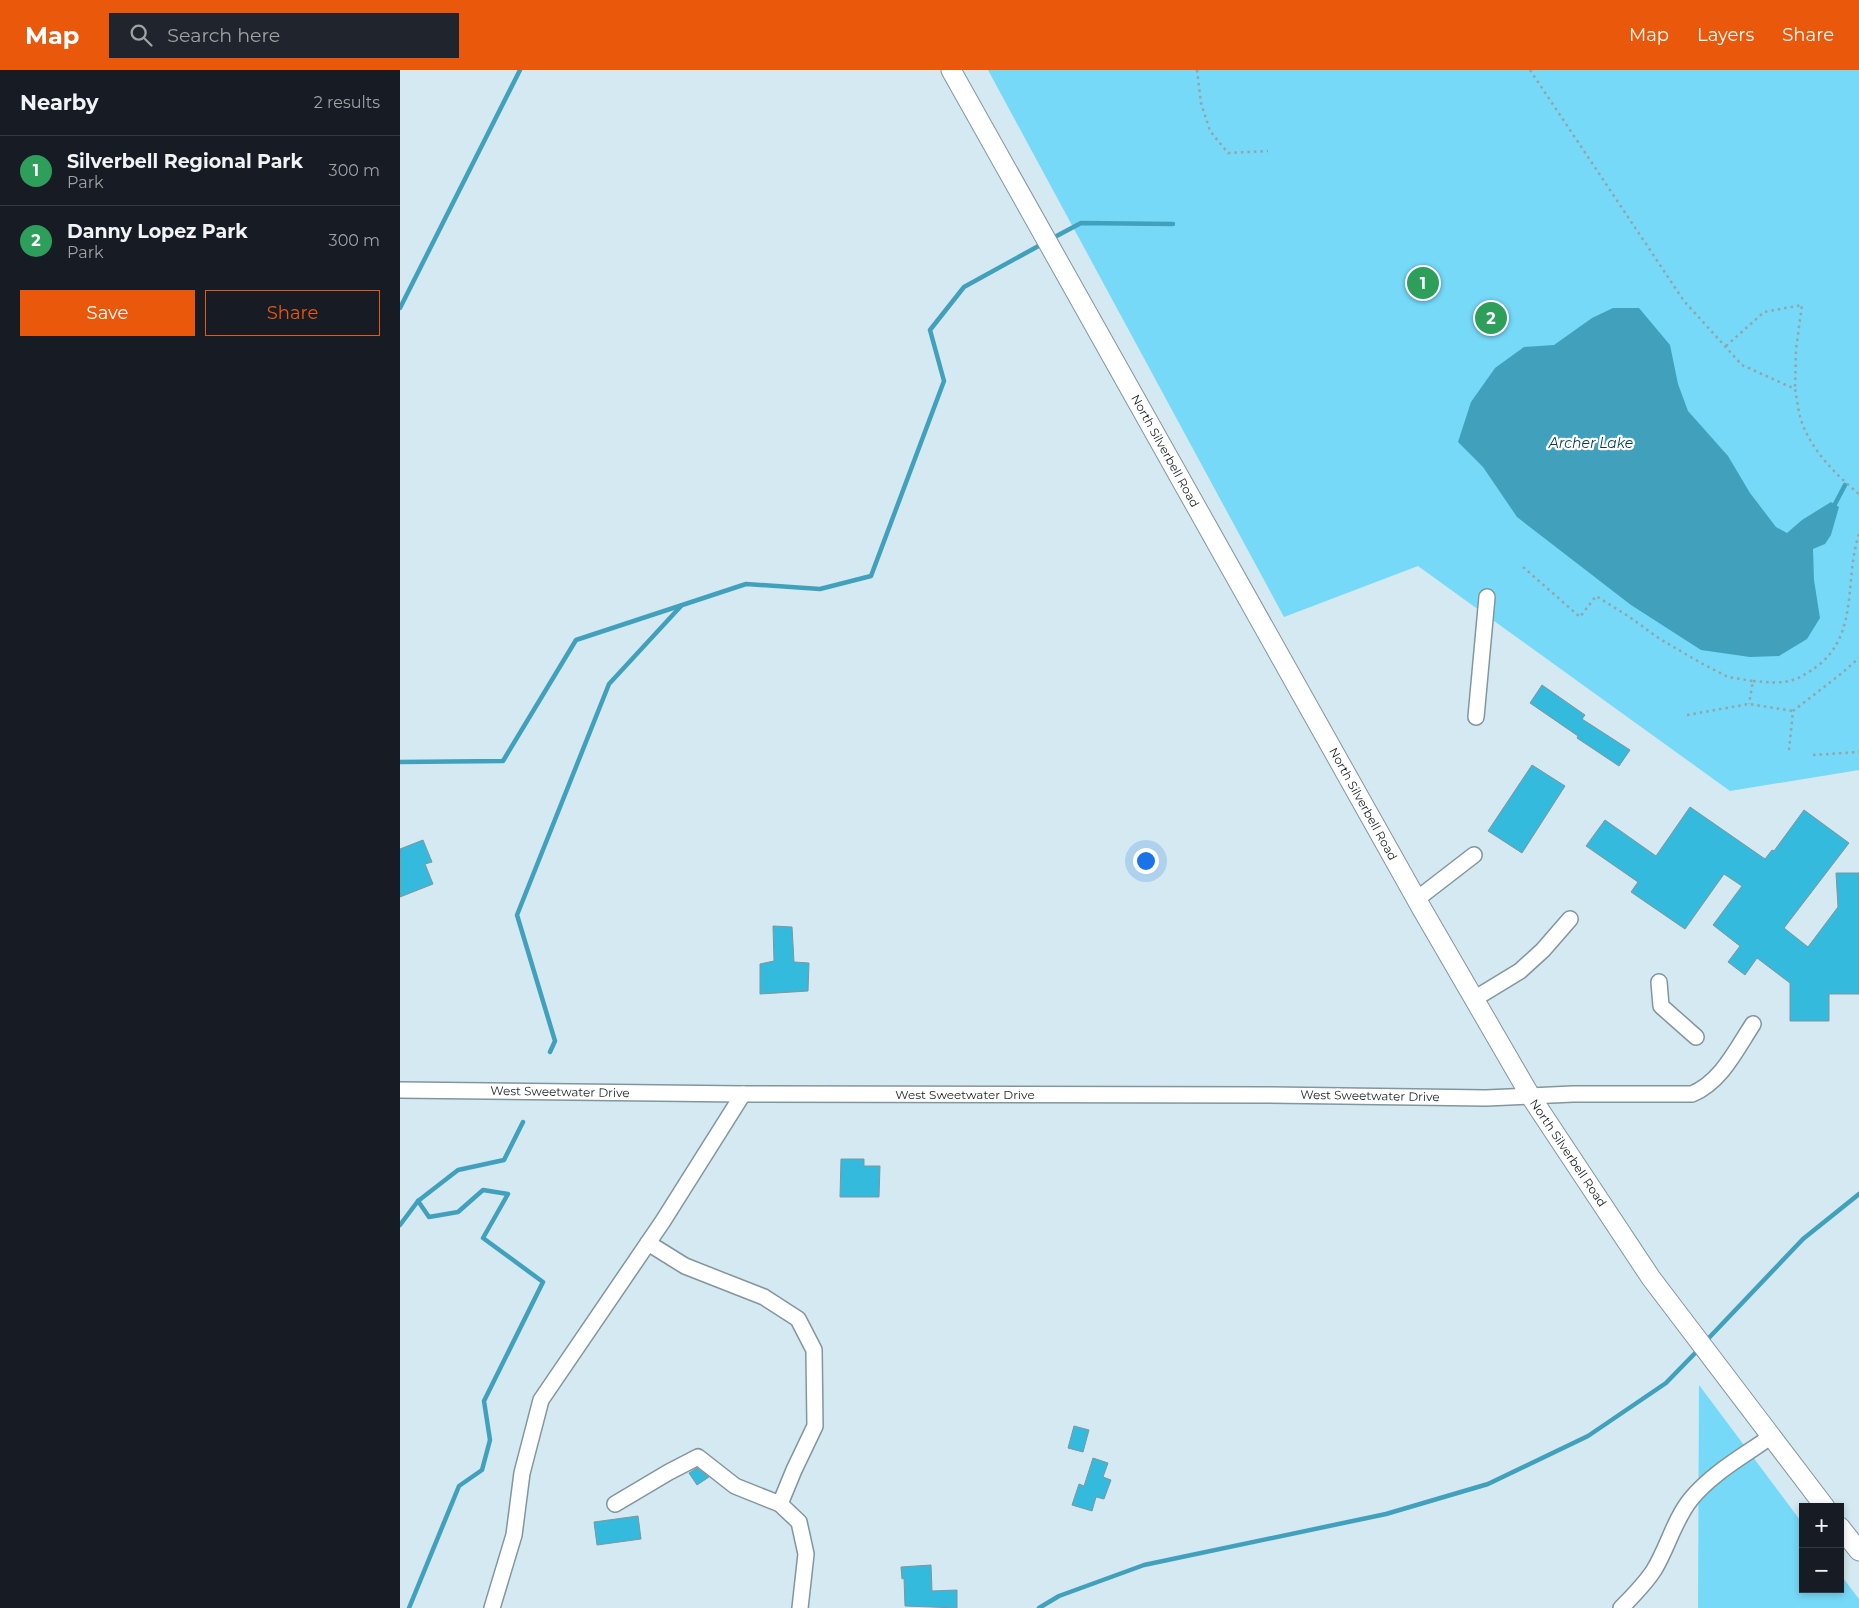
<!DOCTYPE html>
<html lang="en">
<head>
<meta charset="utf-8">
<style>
  :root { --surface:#171b24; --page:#20242c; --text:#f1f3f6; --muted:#9ea1a6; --line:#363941; --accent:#ea580c }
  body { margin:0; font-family:Montserrat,sans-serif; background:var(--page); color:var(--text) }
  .controls { position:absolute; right:15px; bottom:15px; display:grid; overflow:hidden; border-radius:0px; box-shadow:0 2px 8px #0003 }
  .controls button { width:45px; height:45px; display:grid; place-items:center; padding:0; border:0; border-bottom:1px solid var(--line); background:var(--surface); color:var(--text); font:25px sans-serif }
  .you { position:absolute; left:745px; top:790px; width:18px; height:18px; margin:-12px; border:4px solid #fff; border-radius:50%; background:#1a73e8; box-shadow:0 0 0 8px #1a73e833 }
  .badge { display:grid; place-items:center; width:32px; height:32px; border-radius:50%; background:var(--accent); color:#fff; font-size:16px; font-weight:700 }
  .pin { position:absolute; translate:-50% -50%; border:2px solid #fff; box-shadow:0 1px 5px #0006 }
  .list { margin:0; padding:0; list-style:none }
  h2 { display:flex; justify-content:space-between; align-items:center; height:65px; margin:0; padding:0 20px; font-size:21px }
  h2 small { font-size:16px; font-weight:400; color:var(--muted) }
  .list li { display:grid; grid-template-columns:32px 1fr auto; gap:15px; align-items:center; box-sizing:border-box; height:70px; padding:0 20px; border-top:1px solid var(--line) }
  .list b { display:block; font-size:19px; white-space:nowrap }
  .list p { margin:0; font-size:16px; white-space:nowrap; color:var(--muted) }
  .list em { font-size:16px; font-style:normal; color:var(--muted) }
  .actions { display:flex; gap:10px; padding:15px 20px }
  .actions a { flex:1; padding:11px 0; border:1px solid var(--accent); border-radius:0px; text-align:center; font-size:18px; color:var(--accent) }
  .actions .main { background:var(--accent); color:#fff }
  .icon { flex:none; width:28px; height:28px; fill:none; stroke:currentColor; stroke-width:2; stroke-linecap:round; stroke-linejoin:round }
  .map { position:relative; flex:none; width:1459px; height:1538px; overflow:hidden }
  header { display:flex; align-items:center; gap:30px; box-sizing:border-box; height:70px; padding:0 25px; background:var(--accent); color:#fff }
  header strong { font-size:24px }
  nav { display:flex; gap:28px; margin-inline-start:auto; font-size:18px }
  .search { width:350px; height:45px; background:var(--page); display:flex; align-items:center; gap:12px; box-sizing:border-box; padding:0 18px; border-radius:0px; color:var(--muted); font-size:19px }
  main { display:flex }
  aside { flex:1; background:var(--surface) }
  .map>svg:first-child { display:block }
  .green { fill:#76d9f8 }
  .water { fill:#41a1bc }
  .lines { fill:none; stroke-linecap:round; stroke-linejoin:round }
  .stream { stroke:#41a1bc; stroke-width:4.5 }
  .building { fill:#33badd; stroke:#81959c }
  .minor-casing { stroke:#82969d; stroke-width:18 }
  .major-casing { stroke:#82969d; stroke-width:21 }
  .path { stroke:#93a4aa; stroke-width:2.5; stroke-dasharray:2.5 4; stroke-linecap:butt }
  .minor { stroke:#fff; stroke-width:15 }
  .major { stroke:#fff; stroke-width:19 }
  .labels { text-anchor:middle; stroke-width:4.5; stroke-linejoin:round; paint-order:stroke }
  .street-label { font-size:12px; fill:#1b2326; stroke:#fff }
  .water-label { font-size:14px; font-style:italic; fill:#023e4d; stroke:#fff }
</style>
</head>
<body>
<header>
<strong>Map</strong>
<div class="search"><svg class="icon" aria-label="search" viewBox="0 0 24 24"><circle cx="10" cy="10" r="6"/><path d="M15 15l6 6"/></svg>Search here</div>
<nav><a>Map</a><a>Layers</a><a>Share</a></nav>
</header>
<main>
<aside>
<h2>Nearby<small>2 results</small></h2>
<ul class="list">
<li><span class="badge" style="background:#2e9e5b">1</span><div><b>Silverbell Regional Park</b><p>Park</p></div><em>300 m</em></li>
<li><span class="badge" style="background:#2e9e5b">2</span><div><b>Danny Lopez Park</b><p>Park</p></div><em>300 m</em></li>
</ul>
<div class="actions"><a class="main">Save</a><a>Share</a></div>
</aside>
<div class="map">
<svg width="1459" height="1538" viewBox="0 0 1459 1538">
  <rect width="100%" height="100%" fill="#d4e9f1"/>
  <g class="green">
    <path d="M 588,0 L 1459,0 L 1459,700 L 1330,721 L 1018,496 L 884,547 Z"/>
    <path d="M 1299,1315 L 1403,1454 L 1403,1519 L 1440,1519 L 1440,1504 L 1459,1529 L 1459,1538 L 1298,1538 Z"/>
  </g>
  <path class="water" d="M 1213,238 L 1239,238 L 1270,275 L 1278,314 L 1288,341 L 1328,386 L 1350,423 L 1376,457 L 1387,463 L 1402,450 L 1431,432 L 1439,437 L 1431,465 L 1425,474 L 1413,479 L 1414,510 L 1420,548 L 1407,569 L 1379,586 L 1350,587 L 1301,580 L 1231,535 L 1117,447 L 1083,397 L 1058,372 L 1071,332 L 1095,298 L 1124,277 L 1154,275 L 1192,248 Z"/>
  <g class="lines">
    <g class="stream">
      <path d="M 651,169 L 681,153 L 773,154"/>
      <path d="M 0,238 L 120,0"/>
      <path d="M 1435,434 L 1445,415"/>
      <path d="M 0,692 L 103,691 L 176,570 L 346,514 L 420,519 L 471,506 L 544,311 L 530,260 L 564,217 L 644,173"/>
      <path d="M 150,982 L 155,971 L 117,845 L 209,614 L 281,536"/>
      <path d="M 0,1155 L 18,1131"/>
      <path d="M 1305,1272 L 1403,1169 L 1459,1124"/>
      <path d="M 9,1538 L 59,1416 L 82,1400 L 90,1370 L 84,1331 L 143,1212 L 83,1168 L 108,1124 L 83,1120 L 58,1142 L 29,1147 L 18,1131 L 58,1100 L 104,1090 L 123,1052"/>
      <path d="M 639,1538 L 659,1526 L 744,1495 L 986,1444 L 1088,1414 L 1188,1366 L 1266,1313 L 1300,1278"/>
    </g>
  </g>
  <g class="building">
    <path d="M 1142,615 L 1185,645 L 1182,649 L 1230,680 L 1219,696 L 1177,668 L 1178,666 L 1130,633 Z"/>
    <path d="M 1132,695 L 1165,716 L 1122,783 L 1088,761 Z"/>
    <path d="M 1290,737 L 1365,789 L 1372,780 L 1374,781 L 1404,740 L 1449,773 L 1384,858 L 1408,877 L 1438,837 L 1436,803 L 1459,803 L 1459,924 L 1429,924 L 1429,951 L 1390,951 L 1390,913 L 1357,888 L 1345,905 L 1328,892 L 1340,876 L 1313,855 L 1342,816 L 1324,804 L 1285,859 L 1231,822 L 1238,812 L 1186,776 L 1205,750 L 1256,786 Z"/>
    <path d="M 23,770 L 32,792 L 25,794 L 33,814 L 0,827 L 0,779 Z"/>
    <path d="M 373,856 L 392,857 L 394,892 L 409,893 L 408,921 L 360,924 L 360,894 L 374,891 Z"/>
    <path d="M 441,1089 L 464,1089 L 464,1096 L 480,1096 L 479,1127 L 440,1127 Z"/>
    <path d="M 674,1356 L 689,1360 L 683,1382 L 668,1378 Z"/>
    <path d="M 693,1388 L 708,1393 L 703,1407 L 711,1410 L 704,1429 L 696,1427 L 692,1441 L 672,1435 L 679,1414 L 684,1416 Z"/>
    <path d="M 297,1398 L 309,1407 L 297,1415 L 289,1403 Z"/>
    <path d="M 238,1446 L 241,1469 L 197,1475 L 194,1452 Z"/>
    <path d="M 531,1495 L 532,1521 L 557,1520 L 557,1538 L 505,1536 L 504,1508 L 502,1509 L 501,1497 Z"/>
  </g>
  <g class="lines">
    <g class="minor-casing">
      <g id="minor">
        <path d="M 1076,647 L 1087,527"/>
        <path d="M 1017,829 L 1074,785"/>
        <path d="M 1259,912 L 1261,936 L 1296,967"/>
        <path d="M 1074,929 L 1120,901 L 1143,880 L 1170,849"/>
        <path d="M 0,1020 L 343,1024 L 864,1025 L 1086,1028 L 1173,1024 L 1292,1024 C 1321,1012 1336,980 1353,954"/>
        <path d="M 248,1173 L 285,1196 L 364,1227 L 398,1249 L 414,1280 L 415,1356 L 394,1400 L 380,1434 L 399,1452 L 406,1484 L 400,1538"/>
        <path d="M 215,1434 L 269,1402 L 298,1387 L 335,1416 L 380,1434"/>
        <path d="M 92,1538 L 114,1465 L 122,1403 L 141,1330 L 263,1151 L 343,1024"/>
        <path d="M 1221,1538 C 1233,1526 1245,1514 1254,1500 C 1268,1477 1274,1450 1291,1429 C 1312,1403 1344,1386 1370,1367"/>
      </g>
    </g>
    <g class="major-casing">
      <g id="major">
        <path d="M 551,0 L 1022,839 L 1131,1027 L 1251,1208 L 1425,1437"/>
        <path d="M 1440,1457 L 1459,1481"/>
      </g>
    </g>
    <g class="path">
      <path d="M 797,0 L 801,33 L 810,61 L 828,83 L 868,81"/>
      <path d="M 1130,0 L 1284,231 L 1342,295 L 1395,319 C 1397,329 1398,340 1401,350 C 1411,380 1436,405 1459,424"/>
      <path d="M 1326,276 L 1364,242 L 1402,235 L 1396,279 L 1395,319"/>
      <path d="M 1123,497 L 1180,547 L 1196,526 L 1228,546 L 1260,569 L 1301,593 L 1328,607 L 1353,611 L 1349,634"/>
      <path d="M 1353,611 C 1384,614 1394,614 1420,594 C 1459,561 1444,509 1459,464"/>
      <path d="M 1287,645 L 1349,634 L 1393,641"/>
      <path d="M 1389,680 L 1393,641 L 1442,603 L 1459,588"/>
      <path d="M 1413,685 L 1459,682"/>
    </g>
    <use href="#minor" class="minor"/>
    <use href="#major" class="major"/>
  </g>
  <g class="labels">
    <g class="street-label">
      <text transform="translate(765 381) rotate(61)" y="4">North Silverbell Road</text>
      <text transform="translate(963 734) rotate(61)" y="4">North Silverbell Road</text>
      <text transform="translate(160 1022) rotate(1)" y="4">West Sweetwater Drive</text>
      <text x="565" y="1029">West Sweetwater Drive</text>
      <text transform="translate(970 1026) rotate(1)" y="4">West Sweetwater Drive</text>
      <text transform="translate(1168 1083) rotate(56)" y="4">North Silverbell Road</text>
    </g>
    <g class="water-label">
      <text x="1191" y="378">Archer Lake</text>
    </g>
  </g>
</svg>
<div class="controls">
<button>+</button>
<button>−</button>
</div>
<div class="you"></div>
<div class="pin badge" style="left:1023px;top:213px;background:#2e9e5b">1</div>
<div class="pin badge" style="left:1091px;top:248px;background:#2e9e5b">2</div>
</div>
</main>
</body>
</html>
